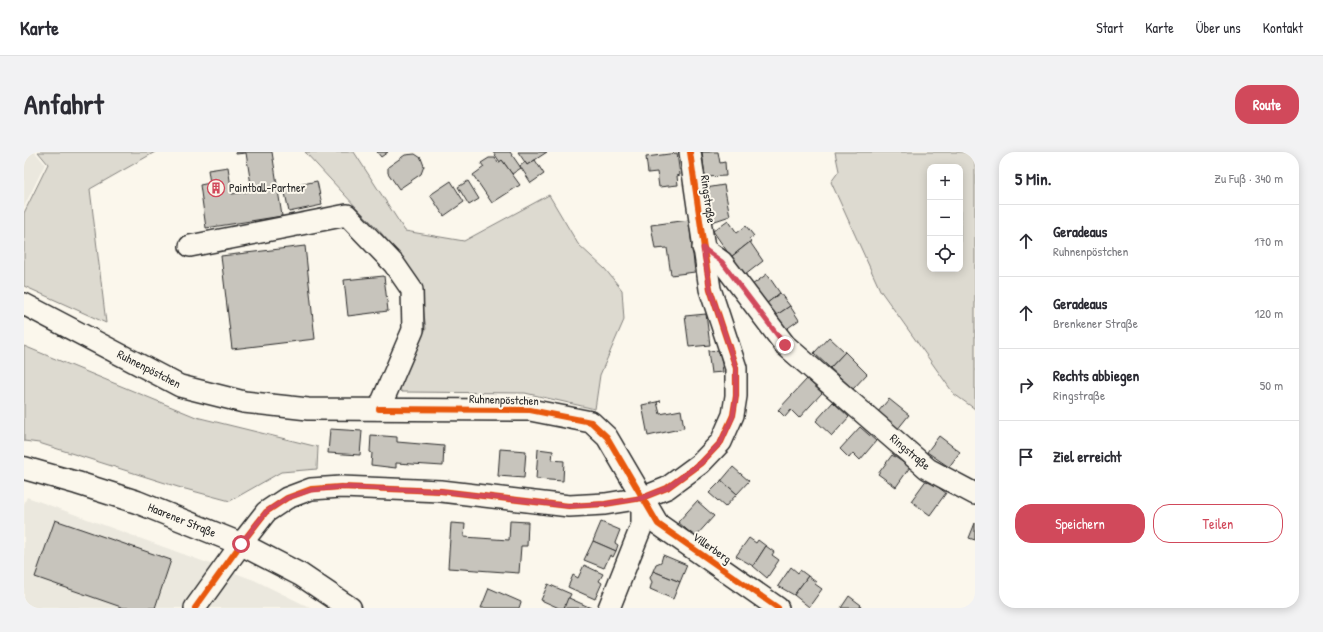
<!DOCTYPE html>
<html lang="de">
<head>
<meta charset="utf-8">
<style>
  :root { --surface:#fff; --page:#f2f2f3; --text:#2b2b33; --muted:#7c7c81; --line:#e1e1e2; --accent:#d1495b }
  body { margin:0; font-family:"Patrick Hand",sans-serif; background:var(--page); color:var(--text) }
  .controls { position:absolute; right:12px; top:12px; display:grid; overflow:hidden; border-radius:8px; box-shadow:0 2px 10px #0003 }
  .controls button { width:36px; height:36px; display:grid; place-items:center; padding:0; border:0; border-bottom:1px solid var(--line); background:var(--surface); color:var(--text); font:20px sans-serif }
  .stop { position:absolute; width:12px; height:12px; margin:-9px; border:3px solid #d1495b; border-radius:50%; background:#fff }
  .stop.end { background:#d1495b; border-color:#fff; box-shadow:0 1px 4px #0008 }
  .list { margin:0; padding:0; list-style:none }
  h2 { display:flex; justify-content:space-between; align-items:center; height:52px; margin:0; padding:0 16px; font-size:17px }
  h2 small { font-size:13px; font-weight:400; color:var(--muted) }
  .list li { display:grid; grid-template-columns:26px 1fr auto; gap:12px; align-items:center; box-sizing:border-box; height:72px; padding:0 16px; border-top:1px solid var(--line) }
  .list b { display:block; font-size:15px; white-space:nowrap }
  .list p { margin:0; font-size:13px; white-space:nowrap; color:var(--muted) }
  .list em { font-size:13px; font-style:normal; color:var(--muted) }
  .actions { display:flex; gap:8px; padding:12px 16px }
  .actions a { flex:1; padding:9px 0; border:1px solid var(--accent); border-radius:16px; text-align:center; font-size:14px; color:var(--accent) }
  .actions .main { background:var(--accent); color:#fff }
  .icon { flex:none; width:22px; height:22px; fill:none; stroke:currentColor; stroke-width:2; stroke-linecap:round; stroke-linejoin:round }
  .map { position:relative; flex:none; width:951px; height:456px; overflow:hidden; border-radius:16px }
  header { display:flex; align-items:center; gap:24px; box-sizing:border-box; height:56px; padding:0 20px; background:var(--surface); border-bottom:1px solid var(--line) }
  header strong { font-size:19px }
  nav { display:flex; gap:22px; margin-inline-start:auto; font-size:14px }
  .intro { display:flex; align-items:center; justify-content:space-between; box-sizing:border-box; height:96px; padding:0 24px }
  h1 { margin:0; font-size:28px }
  .button { padding:10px 18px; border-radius:16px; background:var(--accent); color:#fff; font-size:14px; font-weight:700 }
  main { display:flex; gap:24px; padding:0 24px }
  aside { flex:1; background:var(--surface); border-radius:16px; box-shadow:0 2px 10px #0003 }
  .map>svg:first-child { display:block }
  .built { fill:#ebe8de }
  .green { fill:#dddad0; stroke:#84827e; fill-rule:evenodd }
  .building { fill:#c7c4bc; stroke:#2b2b2b }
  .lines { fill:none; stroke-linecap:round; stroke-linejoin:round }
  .minor-casing { stroke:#2b2b2b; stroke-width:24 }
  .major-casing { stroke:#2b2b2b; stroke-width:25 }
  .minor { stroke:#fbf7ec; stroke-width:21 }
  .major { stroke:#fbf7ec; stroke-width:22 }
  .cycleway-casing { stroke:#fbf7ec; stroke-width:8 }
  .cycleway { stroke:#e8590c; stroke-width:6 }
  .route { stroke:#d1495b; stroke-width:5 }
  .labels { text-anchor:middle; stroke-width:4; stroke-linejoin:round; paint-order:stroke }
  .poi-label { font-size:12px; fill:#2b2b2b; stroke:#fbf7ec; text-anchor:start }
  .street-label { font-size:12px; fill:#2b2b2b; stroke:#fbf7ec }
</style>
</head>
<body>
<header>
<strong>Karte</strong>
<nav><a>Start</a><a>Karte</a><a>Über uns</a><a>Kontakt</a></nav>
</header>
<div class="intro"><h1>Anfahrt</h1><a class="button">Route</a></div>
<main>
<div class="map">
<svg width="951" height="456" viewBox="0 0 951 456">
  <rect width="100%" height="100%" fill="#fbf7ec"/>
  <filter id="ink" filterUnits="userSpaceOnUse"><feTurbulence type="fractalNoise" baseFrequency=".025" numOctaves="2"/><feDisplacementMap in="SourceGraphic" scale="8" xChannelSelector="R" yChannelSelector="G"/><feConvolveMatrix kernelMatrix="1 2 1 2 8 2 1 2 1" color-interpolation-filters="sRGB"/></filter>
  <g filter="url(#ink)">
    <g class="built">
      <path d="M 0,0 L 11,0 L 21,12 L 0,55 Z"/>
      <path d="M 3,345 L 230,428 L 287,456 L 0,456 L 0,352 Z"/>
    </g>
    <g class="green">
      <path d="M 14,0 L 131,0 L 66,37 L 82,171 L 0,134 L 0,61 L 24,12 Z"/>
      <path d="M 281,0 L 330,0 L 381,79 L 440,89 L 525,43 L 554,92 L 581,117 L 598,138 L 600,168 L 576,223 L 571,257 L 501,241 L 378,240 L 371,231 L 402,177 L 397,140 L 381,109 L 353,76 L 332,55 Z"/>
      <path d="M 811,0 L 951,0 L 951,257 L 930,242 L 856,138 L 807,30 L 815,19 ZM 906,15 L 936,15 L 936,117 L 906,117 Z"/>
      <path d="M 0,194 L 172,265 L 294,295 L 293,317 L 257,320 L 206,349 L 154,335 L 15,291 L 0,289 Z"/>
    </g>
    <g class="building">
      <path d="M 212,0 L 248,0 L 258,64 L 182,76 L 176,33 L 186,31 L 184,18 L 204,15 L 208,42 L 228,39 L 222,1 L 212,2 Z"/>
      <path d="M 353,0 L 364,0 L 357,5 Z"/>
      <path d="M 469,0 L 486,0 L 497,16 L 488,22 L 478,8 L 476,10 Z"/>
      <path d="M 494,0 L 523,0 L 503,13 Z"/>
      <path d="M 678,0 L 694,0 L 696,11 L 701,10 L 702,24 L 681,25 Z"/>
      <path d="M 653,1 L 656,23 L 653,24 L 654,33 L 635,35 L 633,20 L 624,21 L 622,5 Z"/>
      <path d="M 391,2 L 397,6 L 400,14 L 397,22 L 375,37 L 364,21 L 364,15 L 381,3 Z"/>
      <path d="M 465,6 L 471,6 L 474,11 L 478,8 L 496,33 L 468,51 L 449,23 L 460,15 L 457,11 Z"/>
      <path d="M 511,8 L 520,22 L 507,31 L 496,14 L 501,10 L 503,13 Z"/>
      <path d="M 293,29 L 298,53 L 265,60 L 260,36 Z"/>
      <path d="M 427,29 L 440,50 L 420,64 L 406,43 Z"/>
      <path d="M 444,29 L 455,47 L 445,53 L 434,35 Z"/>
      <path d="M 700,33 L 706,64 L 688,70 L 682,36 Z"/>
      <path d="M 665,68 L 671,120 L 647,123 L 643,96 L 631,97 L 627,73 Z"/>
      <path d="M 704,68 L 713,81 L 722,74 L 730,84 L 725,87 L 727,89 L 707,105 L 689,79 Z"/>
      <path d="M 726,90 L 739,109 L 721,123 L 707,105 Z"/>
      <path d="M 281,94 L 291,187 L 208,197 L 197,104 Z"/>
      <path d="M 743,122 L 756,141 L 742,152 L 728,133 Z"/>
      <path d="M 360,124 L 364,159 L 324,164 L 320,128 Z"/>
      <path d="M 756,141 L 766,154 L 751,164 L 742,152 Z"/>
      <path d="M 766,154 L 775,168 L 761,178 L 751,164 Z"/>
      <path d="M 682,162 L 686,193 L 665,195 L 661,164 Z"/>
      <path d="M 805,185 L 821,200 L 806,216 L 790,201 Z"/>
      <path d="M 696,198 L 699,220 L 687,221 L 684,199 Z"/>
      <path d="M 821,200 L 843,222 L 829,237 L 806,216 Z"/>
      <path d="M 783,227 L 798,241 L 775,266 L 767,258 L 761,265 L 754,258 Z"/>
      <path d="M 865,247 L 885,263 L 873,278 L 853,261 Z"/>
      <path d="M 637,249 L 633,250 L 636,262 L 657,258 L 660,276 L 624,284 L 618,253 Z"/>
      <path d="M 809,250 L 825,265 L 808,284 L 792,269 Z"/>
      <path d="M 836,275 L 852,289 L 836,308 L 829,301 L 825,306 L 816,297 Z"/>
      <path d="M 306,277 L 338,279 L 336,303 L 304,301 Z"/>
      <path d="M 347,283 L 373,285 L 373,290 L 420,294 L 419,314 L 372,311 L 372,316 L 347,313 L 348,301 L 346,300 Z"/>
      <path d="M 915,284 L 936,300 L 925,315 L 903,300 Z"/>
      <path d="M 476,297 L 502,299 L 500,326 L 474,324 Z"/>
      <path d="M 514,297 L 529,299 L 528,308 L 540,309 L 539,329 L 512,327 Z"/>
      <path d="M 868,303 L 886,315 L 872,335 L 854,322 Z"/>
      <path d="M 709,315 L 725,329 L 713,342 L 697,328 L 698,328 Z"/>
      <path d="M 903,327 L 922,341 L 906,363 L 887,349 Z"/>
      <path d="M 697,328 L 713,342 L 701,355 L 685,341 L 697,329 Z"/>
      <path d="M 673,349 L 690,364 L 671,385 L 654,370 Z"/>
      <path d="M 31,368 L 147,408 L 131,456 L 100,456 L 11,425 Z"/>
      <path d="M 486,369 L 504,370 L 503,394 L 497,394 L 495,421 L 424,416 L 427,371 L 441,372 L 440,385 L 485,388 Z"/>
      <path d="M 577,370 L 596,378 L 591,391 L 594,393 L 592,399 L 569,389 Z"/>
      <path d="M 951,371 L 951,388 L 945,386 Z"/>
      <path d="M 725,386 L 732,391 L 734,388 L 742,394 L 729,414 L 712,404 Z"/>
      <path d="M 569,389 L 592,399 L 589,405 L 586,403 L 580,416 L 560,408 Z"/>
      <path d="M 742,394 L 750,400 L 748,403 L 755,408 L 743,426 L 729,414 Z"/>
      <path d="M 639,403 L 663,413 L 656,430 L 629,419 L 632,412 L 637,410 Z"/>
      <path d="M 560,413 L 579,422 L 575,429 L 578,431 L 571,447 L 544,435 L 549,423 L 554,426 Z"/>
      <path d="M 767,415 L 774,421 L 776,418 L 784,424 L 770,443 L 754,434 Z"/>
      <path d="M 629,419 L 656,430 L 649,447 L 626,437 L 628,430 L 626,426 Z"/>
      <path d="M 784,424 L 792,430 L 791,432 L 798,437 L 785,455 L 770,443 Z"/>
      <path d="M 524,432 L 547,442 L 540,456 L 535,456 L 517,448 Z"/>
      <path d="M 465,436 L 497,450 L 495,456 L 457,456 Z"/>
      <path d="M 825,444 L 837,453 L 835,456 L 817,456 Z"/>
      <path d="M 544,446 L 545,446 L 567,456 L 540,456 Z"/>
    </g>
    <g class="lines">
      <g class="minor-casing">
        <g id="minor">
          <path d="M 166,94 L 323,63 L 370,112 L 388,138 L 389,178 L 355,257"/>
          <path d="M 679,96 L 698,110 L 761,193 L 904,317 L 951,342"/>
          <path d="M 0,152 L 156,234 L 220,250 L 284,257 L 506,258 L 567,270 L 583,285 L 634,372 L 754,456"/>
          <path d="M 171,456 L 217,392 L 242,360 L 263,346 L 287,337 L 317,335 L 417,339 L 545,354 L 581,352 L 618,346 L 643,336 L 677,311 L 697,290 L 709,263 L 712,244 L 712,216 L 686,137 L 666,0"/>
          <path d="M 585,456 L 618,373 L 618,346"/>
        </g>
      </g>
      <g class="major-casing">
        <path id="major" d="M 0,316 L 53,331 L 113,350 L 217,392 L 277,423 L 326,456"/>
      </g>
      <use href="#minor" class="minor"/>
      <use href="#major" class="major"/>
      <g class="cycleway-casing">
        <g id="cycleway">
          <path d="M 355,257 L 506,258 L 567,270 L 583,285 L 634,372 L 754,456"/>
          <path d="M 171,456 L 217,392 L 242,360 L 263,346 L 287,337 L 317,335 L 417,339 L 545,354 L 581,352 L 618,346 L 643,336 L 677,311 L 697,290 L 709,263 L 712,244 L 712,216 L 686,137 L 666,0"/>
        </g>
      </g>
      <use href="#cycleway" class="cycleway"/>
    </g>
  </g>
  <g class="lines" filter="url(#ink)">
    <path class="route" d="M 217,392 L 242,360 L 263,346 L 287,338 L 317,335 L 417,339 L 544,354 L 581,352 L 618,346 L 643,336 L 677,311 L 697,290 L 709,264 L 712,244 L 712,216 L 686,137 L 679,96 L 698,110 L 761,193"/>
  </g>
  <defs>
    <g id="building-ring" transform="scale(0.9)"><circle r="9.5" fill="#fbf7ec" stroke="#d1495b" stroke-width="1.5"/><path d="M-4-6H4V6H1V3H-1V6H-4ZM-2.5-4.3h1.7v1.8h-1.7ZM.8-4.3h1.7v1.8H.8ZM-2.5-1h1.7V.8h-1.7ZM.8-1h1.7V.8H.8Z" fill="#d1495b"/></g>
  </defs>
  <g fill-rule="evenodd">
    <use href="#building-ring" x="192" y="36"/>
  </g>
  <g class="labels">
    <g class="poi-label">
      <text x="205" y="40">Paintball-Partner</text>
    </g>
    <g class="street-label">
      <text transform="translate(684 47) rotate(82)" y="4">Ringstraße</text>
      <text transform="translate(125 217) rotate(27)" y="4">Ruhnenpöstchen</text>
      <text transform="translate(480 248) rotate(2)" y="4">Ruhnenpöstchen</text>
      <text transform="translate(886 300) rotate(40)" y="4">Ringstraße</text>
      <text transform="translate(158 368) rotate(22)" y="4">Haarener Straße</text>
      <text transform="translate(688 396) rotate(35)" y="4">Villerberg</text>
    </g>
  </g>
</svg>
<div class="controls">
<button>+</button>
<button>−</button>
<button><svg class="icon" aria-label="locate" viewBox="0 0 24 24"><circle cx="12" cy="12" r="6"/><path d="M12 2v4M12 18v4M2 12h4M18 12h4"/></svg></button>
</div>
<div class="stop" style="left:217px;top:392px"></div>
<div class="stop end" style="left:761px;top:193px"></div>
</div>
<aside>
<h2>5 Min.<small>Zu Fuß · 340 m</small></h2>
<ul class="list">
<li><svg class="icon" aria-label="ahead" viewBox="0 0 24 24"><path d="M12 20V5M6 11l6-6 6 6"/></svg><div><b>Geradeaus</b><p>Ruhnenpöstchen</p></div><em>170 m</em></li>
<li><svg class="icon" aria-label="ahead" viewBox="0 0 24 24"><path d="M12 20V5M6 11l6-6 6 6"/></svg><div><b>Geradeaus</b><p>Brenkener Straße</p></div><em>120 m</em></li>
<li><svg class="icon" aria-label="right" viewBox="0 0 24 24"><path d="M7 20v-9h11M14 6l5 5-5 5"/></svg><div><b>Rechts abbiegen</b><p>Ringstraße</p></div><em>50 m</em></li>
<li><svg class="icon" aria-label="arrive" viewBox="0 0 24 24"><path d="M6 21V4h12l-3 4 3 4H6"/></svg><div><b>Ziel erreicht</b></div></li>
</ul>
<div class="actions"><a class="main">Speichern</a><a>Teilen</a></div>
</aside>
</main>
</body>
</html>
